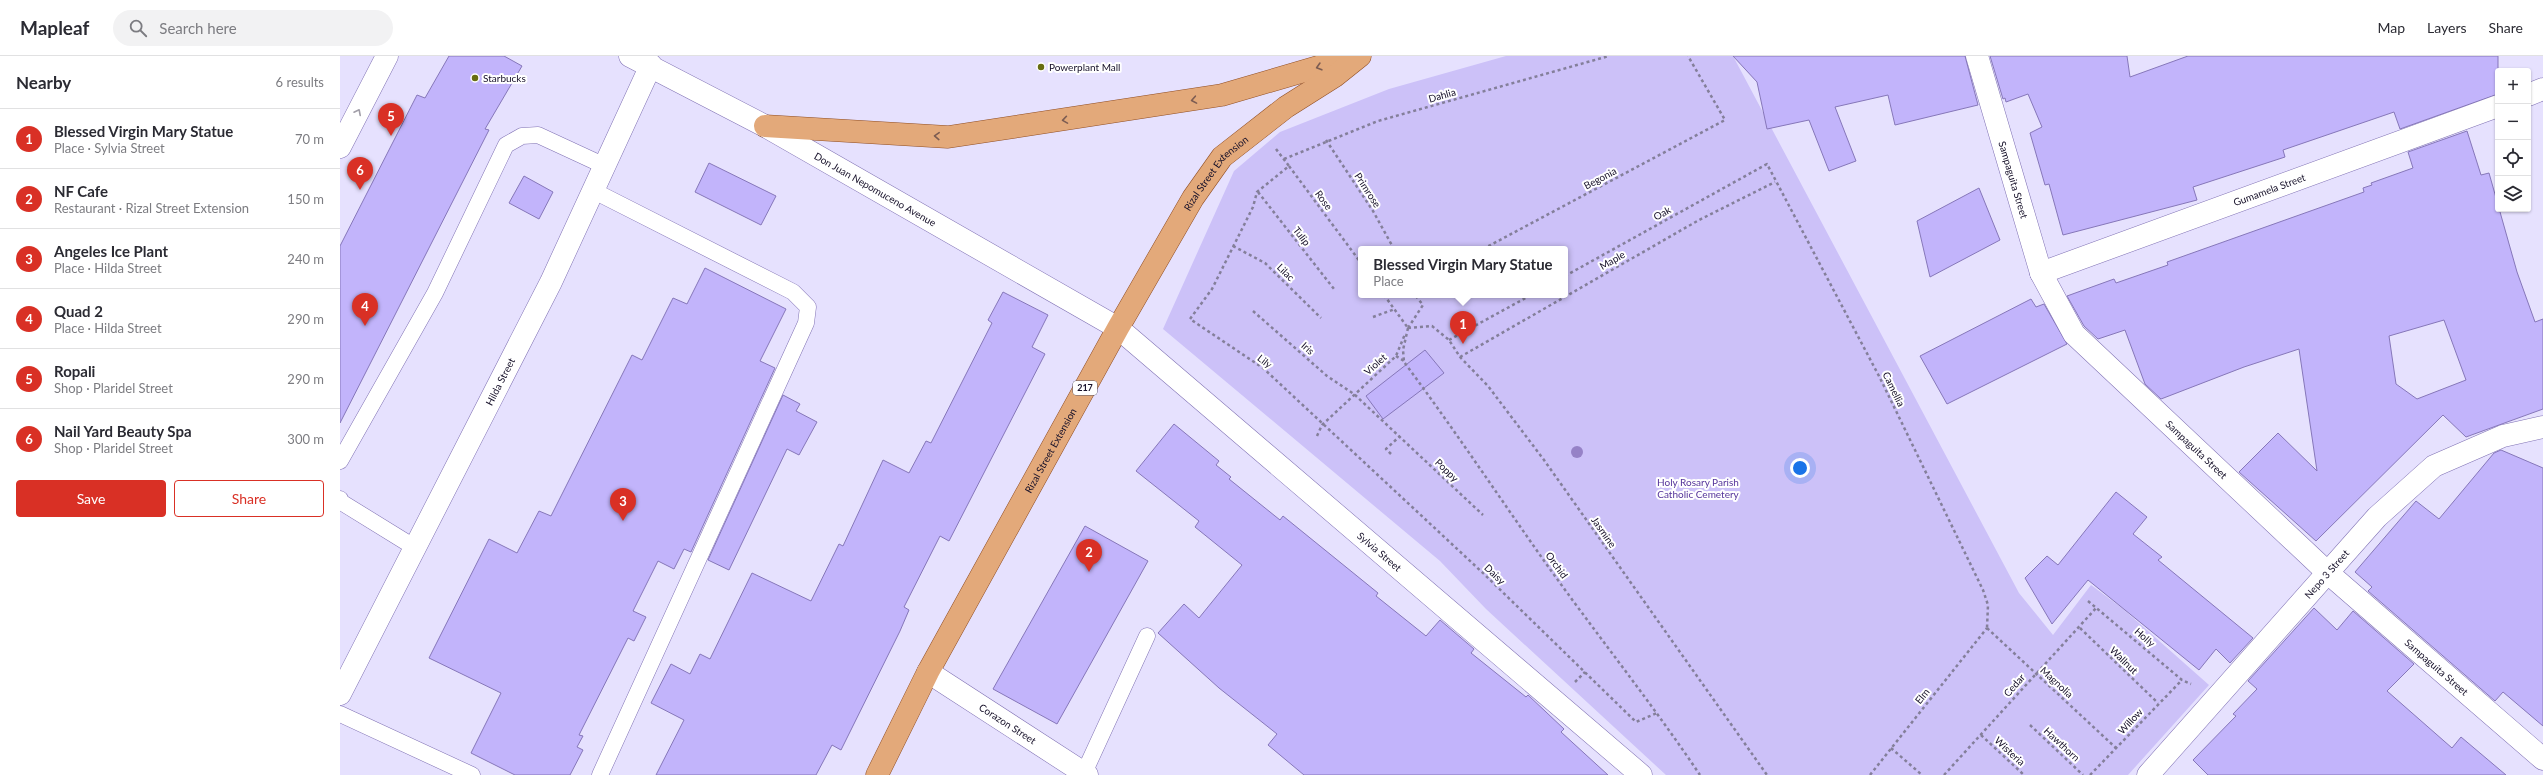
<!DOCTYPE html>
<html lang="en">
<head>
<meta charset="utf-8">
<style>
  :root { --surface:#fff; --page:#f2f2f3; --text:#2b2b33; --muted:#7c7c81; --line:#e1e1e2; --accent:#d93025 }
  body { margin:0; font-family:Lato,sans-serif; background:var(--page); color:var(--text) }
  .controls { position:absolute; right:12px; top:12px; display:grid; overflow:hidden; border-radius:4px; box-shadow:0 1px 3px #0004 }
  .controls button { width:36px; height:36px; display:grid; place-items:center; padding:0; border:0; border-bottom:1px solid var(--line); background:var(--surface); color:var(--text); font:20px sans-serif }
  .you { position:absolute; left:1460px; top:412px; width:14px; height:14px; margin:-10px; border:3px solid #fff; border-radius:50%; background:#1a73e8; box-shadow:0 0 0 6px #1a73e833 }
  .badge { display:grid; place-items:center; width:26px; height:26px; border-radius:50%; background:var(--accent); color:#fff; font-size:13px; font-weight:700 }
  .pin { position:absolute; translate:-50% -33px; filter:drop-shadow(0 1px 2px #0008) }
  .pin::after { content:''; position:absolute; top:21px; width:14px; height:12px; background:inherit; clip-path:polygon(0 0,100% 0,50% 100%) }
  .popup { position:absolute; left:1018px; top:190px; width:210px; height:52px; box-sizing:border-box; display:grid; place-content:center; border-radius:4px; background:var(--surface); filter:drop-shadow(0 1px 3px #0005); font-size:13px; white-space:nowrap; color:var(--muted) }
  .popup b { font-size:15px; color:var(--text) }
  .popup::after { content:''; position:absolute; left:50%; top:100%; margin-left:-8px; border:8px solid transparent; border-top-color:var(--surface) }
  .list { margin:0; padding:0; list-style:none }
  h2 { display:flex; justify-content:space-between; align-items:center; height:52px; margin:0; padding:0 16px; font-size:17px }
  h2 small { font-size:13px; font-weight:400; color:var(--muted) }
  .list li { display:grid; grid-template-columns:26px 1fr auto; gap:12px; align-items:center; box-sizing:border-box; height:60px; padding:0 16px; border-top:1px solid var(--line) }
  .list b { display:block; font-size:15px; white-space:nowrap }
  .list p { margin:0; font-size:13px; white-space:nowrap; color:var(--muted) }
  .list em { font-size:13px; font-style:normal; color:var(--muted) }
  .actions { display:flex; gap:8px; padding:12px 16px }
  .actions a { flex:1; padding:9px 0; border:1px solid var(--accent); border-radius:4px; text-align:center; font-size:14px; color:var(--accent) }
  .actions .main { background:var(--accent); color:#fff }
  .icon { flex:none; width:22px; height:22px; fill:none; stroke:currentColor; stroke-width:2; stroke-linecap:round; stroke-linejoin:round }
  .map { position:relative; flex:none; width:2203px; height:719px; overflow:hidden }
  header { display:flex; align-items:center; gap:24px; box-sizing:border-box; height:56px; padding:0 20px; background:var(--surface); border-bottom:1px solid var(--line) }
  header strong { font-size:19px }
  nav { display:flex; gap:22px; margin-inline-start:auto; font-size:14px }
  .search { width:280px; height:36px; background:var(--page); display:flex; align-items:center; gap:10px; box-sizing:border-box; padding:0 14px; border-radius:22px; color:var(--muted); font-size:15px }
  main { display:flex }
  aside { flex:1; background:var(--surface) }
  .map>svg:first-child { display:block }
  .green { fill:#ccc1f8; fill-rule:evenodd }
  .building { fill:#c2b4fb; stroke:#8677b9; fill-rule:evenodd }
  .lines { fill:none; stroke-linecap:round; stroke-linejoin:round }
  .service-casing { stroke:#8072b4; stroke-width:17 }
  .minor-casing { stroke:#8072b4; stroke-width:23 }
  .tertiary-casing { stroke:#8072b4; stroke-width:23 }
  .primary-casing { stroke:#904e24; stroke-width:23 }
  .path { stroke:#847f9a; stroke-width:2.5; stroke-dasharray:3 3; stroke-linecap:butt }
  .service { stroke:#fff; stroke-width:16 }
  .minor { stroke:#fff; stroke-width:22 }
  .tertiary { stroke:#fff; stroke-width:22 }
  .primary { stroke:#e3a97a; stroke-width:22 }
  .tree { fill:#9682c7 }
  .oneway { stroke:#7c5c52 }
  .oneway2 { stroke:#a29fa9 }
  .poi-dot { fill:#676d11; stroke:#fff; stroke-width:1.5 }
  .labels { text-anchor:middle; stroke-width:4; stroke-linejoin:round; paint-order:stroke }
  .shield { fill:#fff; stroke:#5c5869; stroke-width:1 }
  .shield-label { font-size:9px; font-weight:bold; fill:#161029 }
  .poi-label { font-size:10px; fill:#161029; stroke:#fff; text-anchor:start }
  .street-label { font-size:10px; fill:#161029; stroke:#fff }
  .park-label { font-size:10px; fill:#55349a; stroke:#fff }
</style>
</head>
<body>
<header>
<strong>Mapleaf</strong>
<div class="search"><svg class="icon" aria-label="search" viewBox="0 0 24 24"><circle cx="10" cy="10" r="6"/><path d="M15 15l6 6"/></svg>Search here</div>
<nav><a>Map</a><a>Layers</a><a>Share</a></nav>
</header>
<main>
<aside>
<h2>Nearby<small>6 results</small></h2>
<ul class="list">
<li><span class="badge">1</span><div><b>Blessed Virgin Mary Statue</b><p>Place · Sylvia Street</p></div><em>70 m</em></li>
<li><span class="badge">2</span><div><b>NF Cafe</b><p>Restaurant · Rizal Street Extension</p></div><em>150 m</em></li>
<li><span class="badge">3</span><div><b>Angeles Ice Plant</b><p>Place · Hilda Street</p></div><em>240 m</em></li>
<li><span class="badge">4</span><div><b>Quad 2</b><p>Place · Hilda Street</p></div><em>290 m</em></li>
<li><span class="badge">5</span><div><b>Ropali</b><p>Shop · Plaridel Street</p></div><em>290 m</em></li>
<li><span class="badge">6</span><div><b>Nail Yard Beauty Spa</b><p>Shop · Plaridel Street</p></div><em>300 m</em></li>
</ul>
<div class="actions"><a class="main">Save</a><a>Share</a></div>
</aside>
<div class="map">
<svg width="2203" height="719" viewBox="0 0 2203 719">
  <rect width="100%" height="100%" fill="#e6e1fe"/>
  <path class="green" d="M 1166,0 L 1393,0 L 1679,537 L 1713,579 L 1751,529 L 1782,552 L 1869,629 L 1788,719 L 1326,719 L 1146,553 L 1100,505 L 823,273 L 894,115 L 940,76 L 1049,33 ZM 1021,193 L 1225,193 L 1225,239 L 1021,239 Z"/>
  <g class="building">
    <path d="M 109,0 L 164,0 L 182,10 L 145,73 L 149,74 L 0,367 L 0,190 L 77,39 L 85,42 Z"/>
    <path d="M 1393,0 L 1625,0 L 1638,49 L 1555,69 L 1548,39 L 1495,51 L 1516,105 L 1489,115 L 1469,64 L 1427,73 L 1417,26 Z"/>
    <path d="M 1650,0 L 1787,0 L 1790,21 L 1848,0 L 2158,0 L 2158,38 L 2060,73 L 2054,56 L 1943,94 L 1945,101 L 1853,131 L 1857,144 L 1723,179 L 1709,128 L 1705,129 L 1690,77 L 1702,71 L 1688,38 L 1666,46 L 1665,42 L 1663,43 Z"/>
    <path d="M 2127,75 L 2141,119 L 2149,117 L 2177,216 L 2195,266 L 2203,263 L 2203,353 L 2126,381 L 2103,359 L 1976,485 L 1899,416 L 1938,377 L 1977,415 L 1959,293 L 1904,311 L 1821,343 L 1805,328 L 1785,274 L 1758,283 L 1744,270 L 1727,240 L 1774,223 L 1776,227 L 1828,209 L 1827,206 L 2024,136 L 2023,132 L 2032,129 L 2031,127 L 2073,112 L 2068,96 ZM 2104,264 L 2126,324 L 2077,343 L 2056,328 L 2049,280 Z"/>
    <path d="M 369,107 L 436,140 L 421,169 L 355,136 Z"/>
    <path d="M 184,120 L 213,136 L 199,163 L 169,147 Z"/>
    <path d="M 1639,132 L 1660,184 L 1590,221 L 1577,165 Z"/>
    <path d="M 365,212 L 446,253 L 420,305 L 435,312 L 351,496 L 344,493 L 334,513 L 318,505 L 293,555 L 306,561 L 294,585 L 288,582 L 239,679 L 243,680 L 237,691 L 243,694 L 230,719 L 175,719 L 131,697 L 161,637 L 89,602 L 149,483 L 177,497 L 199,455 L 211,460 L 292,299 L 302,304 L 333,242 L 347,248 Z"/>
    <path d="M 663,236 L 708,259 L 692,291 L 705,298 L 609,485 L 600,480 L 564,551 L 569,554 L 560,575 L 501,694 L 492,689 L 476,719 L 316,719 L 344,664 L 311,647 L 331,608 L 350,618 L 360,598 L 370,603 L 412,517 L 471,545 L 499,488 L 503,490 L 543,404 L 569,417 L 586,385 L 591,387 L 652,267 L 648,264 Z"/>
    <path d="M 1691,243 L 1696,251 L 1704,248 L 1727,288 L 1607,348 L 1580,300 Z"/>
    <path d="M 1085,294 L 1104,317 L 1043,363 L 1026,340 Z"/>
    <path d="M 443,339 L 460,348 L 456,355 L 477,366 L 459,399 L 447,393 L 389,514 L 368,504 Z"/>
    <path d="M 834,368 L 879,405 L 876,409 L 891,421 L 889,423 L 940,464 L 943,460 L 1038,537 L 1036,540 L 1086,580 L 1100,564 L 1134,593 L 1131,597 L 1186,641 L 1188,639 L 1224,673 L 1221,676 L 1268,719 L 964,719 L 928,689 L 937,678 L 879,632 L 818,577 L 844,548 L 859,562 L 902,509 L 855,471 L 859,465 L 796,415 Z"/>
    <path d="M 2161,394 L 2203,412 L 2203,670 L 2163,636 L 2155,645 L 2028,535 L 2032,531 L 2015,516 L 2076,445 L 2099,463 L 2154,397 Z"/>
    <path d="M 1776,436 L 1807,461 L 1793,478 L 1822,501 L 1818,504 L 1913,582 L 1890,607 L 1876,593 L 1859,614 L 1748,524 L 1712,568 L 1685,522 L 1707,500 L 1718,509 Z"/>
    <path d="M 745,470 L 808,505 L 717,668 L 653,633 Z"/>
    <path d="M 1974,552 L 1997,574 L 2013,555 L 2074,608 L 2047,635 L 2112,692 L 2121,681 L 2166,719 L 1868,719 L 1853,704 L 1896,660 L 1893,658 L 1917,633 L 1908,625 Z"/>
  </g>
  <g class="lines">
    <g class="service-casing">
      <g id="service">
        <path d="M 254,135 L 453,236 L 468,251 L 466,267 L 260,719"/>
        <path d="M 0,405 L 95,237 L 166,89 L 182,80 L 198,79 L 265,110"/>
        <path d="M 0,443 L 1,446 L 74,491"/>
        <path d="M 0,658 L 132,719"/>
        <path d="M 744,717 L 807,580"/>
      </g>
    </g>
    <g class="minor-casing">
      <g id="minor">
        <path id="s1" d="M 1637,0 L 1701,217 L 1734,278 L 1988,517 L 2203,703"/>
        <path d="M 2188,39 L 2203,33"/>
        <path id="s2" d="M 1701,217 L 2158,50"/>
        <path id="s3" d="M 778,272 L 1301,719"/>
        <path id="s4" d="M 588,616 L 747,719"/>
        <path id="s5" d="M 0,638 L 211,226 L 311,9"/>
        <path id="s6" d="M 1808,719 L 2037,461 L 2094,410 L 2163,380 L 2203,371"/>
      </g>
    </g>
    <g class="tertiary-casing">
      <g id="tertiary">
        <path id="s7" d="M 290,0 L 425,70 L 778,272"/>
        <path d="M 0,91 L 47,0"/>
      </g>
    </g>
    <g class="primary-casing">
      <g id="primary">
        <path d="M 425,70 L 608,81 L 882,39 L 1012,1"/>
        <path id="s8" d="M 537,719 L 588,616 L 778,272 L 853,142 L 882,101 L 946,51 L 995,20 L 1020,0"/>
      </g>
    </g>
    <g class="path">
      <path d="M 986,84 L 1033,155 L 1054,193"/>
      <path d="M 936,93 L 949,110 L 917,136 L 913,151 L 872,233 L 850,263 L 923,312 L 1144,518 L 1296,666 L 1317,657"/>
      <path d="M 944,103 L 1038,65 L 1269,0"/>
      <path d="M 949,110 L 1021,207"/>
      <path d="M 918,136 L 994,233"/>
      <path d="M 893,190 L 925,207 L 981,262"/>
      <path d="M 1143,193 L 1385,64 L 1348,0"/>
      <path d="M 1225,220 L 1427,108 L 1540,322 L 1643,534 L 1648,549 L 1647,572"/>
      <path d="M 1044,239 L 1068,272"/>
      <path d="M 913,255 L 987,320 L 1014,338 L 1143,459"/>
      <path d="M 1033,261 L 1055,253"/>
      <path d="M 1068,272 L 1092,270 L 1109,284 L 1120,301 L 1148,330 L 1204,404 L 1427,719"/>
      <path d="M 1068,272 L 1063,294 L 1064,306 C 1111,369 1155,435 1200,499 C 1252,573 1309,643 1360,719"/>
      <path d="M 1068,272 L 1083,249 L 1075,239"/>
      <path d="M 1109,284 L 1191,239"/>
      <path d="M 1056,300 L 1064,305"/>
      <path d="M 1120,301 L 1359,164 L 1435,126"/>
      <path d="M 977,380 L 982,369 L 1056,300 L 1065,278"/>
      <path d="M 1051,398 L 1046,393 L 1060,380"/>
      <path d="M 1748,545 L 1842,624 L 1851,628"/>
      <path d="M 1647,572 L 1776,692"/>
      <path d="M 1740,572 L 1818,647"/>
      <path d="M 1235,626 L 1245,616"/>
      <path d="M 1690,669 L 1743,719"/>
      <path d="M 1641,679 L 1684,719"/>
      <path d="M 1551,692 L 1582,719"/>
      <path d="M 1530,719 L 1647,572"/>
      <path d="M 1604,719 L 1757,551"/>
      <path d="M 1750,719 L 1842,624"/>
    </g>
    <use href="#service" class="service"/>
    <use href="#minor" class="minor"/>
    <use href="#tertiary" class="tertiary"/>
    <use href="#primary" class="primary"/>
  </g>
  <circle class="tree" cx="1237" cy="396" r="6"/>
  <defs><path id="oneway-chevron" d="M-2-3.5L2.5 0L-2 3.5" fill="none" stroke-width="1.6" stroke-linecap="round" stroke-linejoin="round"/></defs>
  <g class="oneway">
    <use href="#oneway-chevron" transform="translate(979 11) rotate(164)"/>
    <use href="#oneway-chevron" transform="translate(854 44) rotate(170)"/>
    <use href="#oneway-chevron" transform="translate(725 64) rotate(171)"/>
    <use href="#oneway-chevron" transform="translate(597 80) rotate(-177)"/>
  </g>
  <use class="oneway2" href="#oneway-chevron" transform="translate(18 56) rotate(-63)"/>
  <g class="poi-dot">
    <circle cx="701" cy="11" r="4"/>
    <circle cx="135" cy="22" r="4"/>
  </g>
  <g class="labels">
    <rect class="shield" x="733" y="325" width="24" height="14" rx="3"/>
    <g class="shield-label">
      <text x="745" y="335">217</text>
    </g>
    <g class="poi-label">
      <text x="709" y="15">Powerplant Mall</text>
      <text x="143" y="26">Starbucks</text>
    </g>
    <g class="street-label">
      <text transform="translate(1102 39) rotate(-16)" y="4">Dahlia</text>
      <text dy="4" stroke="none"><textPath href="#s8" startOffset="692">Rizal Street Extension</textPath></text>
      <text transform="translate(1260 122) rotate(-28)" y="4">Begonia</text>
      <text dy="4" stroke="none"><textPath href="#s1" startOffset="129">Sampaguita Street</textPath></text>
      <text dy="4" stroke="none"><textPath href="#s7" startOffset="279">Don Juan Nepomuceno Avenue</textPath></text>
      <text dy="4" stroke="none"><textPath href="#s2" startOffset="243">Gumamela Street</textPath></text>
      <text transform="translate(1028 134) rotate(57)" y="4">Primrose</text>
      <text transform="translate(984 144) rotate(54)" y="4">Rose</text>
      <text transform="translate(1322 157) rotate(-29)" y="4">Oak</text>
      <text transform="translate(962 180) rotate(52)" y="4">Tulip</text>
      <text transform="translate(1272 204) rotate(-30)" y="4">Maple</text>
      <text transform="translate(946 216) rotate(44)" y="4">Lilac</text>
      <text transform="translate(968 292) rotate(41)" y="4">Iris</text>
      <text transform="translate(925 305) rotate(38)" y="4">Lily</text>
      <text transform="translate(1035 308) rotate(-42)" y="4">Violet</text>
      <text dy="4" stroke="none"><textPath href="#s5" startOffset="351">Hilda Street</textPath></text>
      <text transform="translate(1554 333) rotate(64)" y="4">Camellia</text>
      <text dy="4" stroke="none"><textPath href="#s1" startOffset="464">Sampaguita Street</textPath></text>
      <text dy="4" stroke="none"><textPath href="#s8" startOffset="368">Rizal Street Extension</textPath></text>
      <text transform="translate(1107 414) rotate(44)" y="4">Poppy</text>
      <text transform="translate(1264 476) rotate(55)" y="4">Jasmine</text>
      <text dy="4" stroke="none"><textPath href="#s3" startOffset="344">Sylvia Street</textPath></text>
      <text transform="translate(1217 509) rotate(54)" y="4">Orchid</text>
      <text transform="translate(1155 518) rotate(44)" y="4">Daisy</text>
      <text dy="4" stroke="none"><textPath href="#s6" startOffset="269">Nepo 3 Street</textPath></text>
      <text transform="translate(1805 581) rotate(41)" y="4">Holly</text>
      <text transform="translate(1784 604) rotate(44)" y="4">Wallnut</text>
      <text dy="4" stroke="none"><textPath href="#s1" startOffset="788">Sampaguita Street</textPath></text>
      <text transform="translate(1717 626) rotate(43)" y="4">Magnolia</text>
      <text transform="translate(1674 629) rotate(-49)" y="4">Cedar</text>
      <text transform="translate(1582 640) rotate(-51)" y="4">Elm</text>
      <text transform="translate(1790 665) rotate(-47)" y="4">Willow</text>
      <text dy="4" stroke="none"><textPath href="#s4" startOffset="95">Corazon Street</textPath></text>
      <text transform="translate(1722 688) rotate(43)" y="4">Hawthorn</text>
      <text transform="translate(1670 695) rotate(43)" y="4">Wisteria</text>
    </g>
    <g class="park-label">
      <text x="1358" y="430">Holy Rosary Parish<tspan x="1358" dy="12">Catholic Cemetery</tspan></text>
    </g>
  </g>
</svg>
<div class="controls">
<button>+</button>
<button>−</button>
<button><svg class="icon" aria-label="locate" viewBox="0 0 24 24"><circle cx="12" cy="12" r="6"/><path d="M12 2v4M12 18v4M2 12h4M18 12h4"/></svg></button>
<button><svg class="icon" aria-label="layers" viewBox="0 0 24 24"><path d="M12 4l9 5-9 5-9-5zM3 14l9 5 9-5"/></svg></button>
</div>
<div class="you"></div>
<div class="pin badge" style="left:1123px;top:288px">1</div>
<div class="popup"><b>Blessed Virgin Mary Statue</b>Place</div>
<div class="pin badge" style="left:749px;top:516px">2</div>
<div class="pin badge" style="left:283px;top:465px">3</div>
<div class="pin badge" style="left:25px;top:270px">4</div>
<div class="pin badge" style="left:51px;top:80px">5</div>
<div class="pin badge" style="left:20px;top:134px">6</div>
</div>
</main>
</body>
</html>
